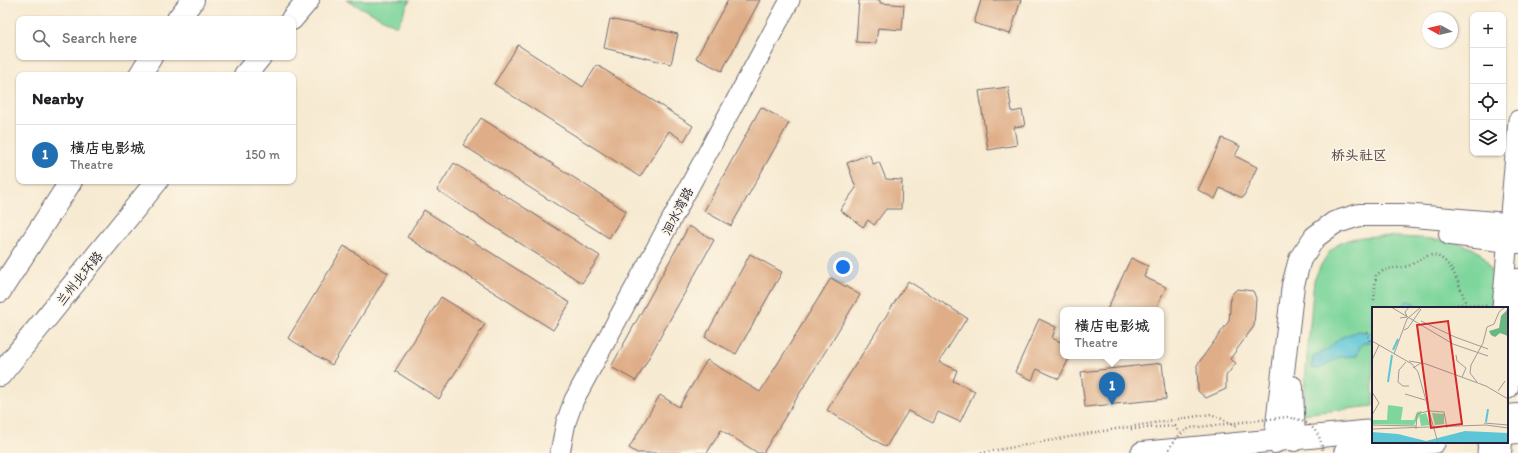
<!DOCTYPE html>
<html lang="en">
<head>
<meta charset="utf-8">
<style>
  :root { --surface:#fff; --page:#f6f6f6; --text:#202124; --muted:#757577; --line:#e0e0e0; --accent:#1f6fb2 }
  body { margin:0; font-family:Itim,"LXGW WenKai TC",sans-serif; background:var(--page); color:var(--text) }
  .controls { position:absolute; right:12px; top:12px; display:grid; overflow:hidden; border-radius:8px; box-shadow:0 1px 3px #0004 }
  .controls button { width:36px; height:36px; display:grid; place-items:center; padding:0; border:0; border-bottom:1px solid var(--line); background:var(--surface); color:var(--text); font:20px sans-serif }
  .compass { position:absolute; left:1422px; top:12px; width:36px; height:36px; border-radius:50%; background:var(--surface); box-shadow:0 1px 3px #0004; rotate:278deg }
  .you { position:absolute; left:843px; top:267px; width:14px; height:14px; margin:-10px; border:3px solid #fff; border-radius:50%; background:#1a73e8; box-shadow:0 0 0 6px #1a73e833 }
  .badge { display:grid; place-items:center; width:26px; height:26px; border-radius:50%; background:var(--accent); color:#fff; font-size:13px; font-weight:700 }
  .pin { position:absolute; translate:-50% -33px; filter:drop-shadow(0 1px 2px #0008) }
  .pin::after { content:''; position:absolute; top:21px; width:14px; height:12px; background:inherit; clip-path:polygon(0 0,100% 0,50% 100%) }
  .popup { position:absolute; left:1060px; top:307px; width:104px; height:52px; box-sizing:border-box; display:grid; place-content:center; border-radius:8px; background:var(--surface); filter:drop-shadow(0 1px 3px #0005); font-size:13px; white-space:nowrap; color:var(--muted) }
  .popup b { font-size:15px; color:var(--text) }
  .popup::after { content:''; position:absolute; left:50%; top:100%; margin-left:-8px; border:8px solid transparent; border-top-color:var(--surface) }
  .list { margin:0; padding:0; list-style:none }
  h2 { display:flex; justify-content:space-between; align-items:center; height:52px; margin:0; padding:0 16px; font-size:17px }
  h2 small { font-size:13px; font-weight:400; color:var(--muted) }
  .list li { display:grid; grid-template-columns:26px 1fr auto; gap:12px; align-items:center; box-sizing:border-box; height:60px; padding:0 16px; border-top:1px solid var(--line) }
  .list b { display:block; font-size:15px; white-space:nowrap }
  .list p { margin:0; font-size:13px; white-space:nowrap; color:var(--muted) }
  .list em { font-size:13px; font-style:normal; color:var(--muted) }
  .icon { flex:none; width:22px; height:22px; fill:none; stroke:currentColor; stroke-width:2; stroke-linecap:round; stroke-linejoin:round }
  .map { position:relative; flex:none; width:1518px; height:453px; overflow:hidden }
  .search { position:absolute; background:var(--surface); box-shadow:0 1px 3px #0004; left:16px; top:16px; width:280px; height:44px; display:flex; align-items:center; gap:10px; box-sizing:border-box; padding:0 14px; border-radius:8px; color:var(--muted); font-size:15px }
  .panel { position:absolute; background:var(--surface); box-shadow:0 1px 3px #0004; left:16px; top:72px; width:280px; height:112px; border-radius:8px }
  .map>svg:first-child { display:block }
  .green { fill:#7ed69c; stroke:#507c6c }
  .water { fill:#5cc6d7; stroke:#3f7489 }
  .building { fill:#dfae88 }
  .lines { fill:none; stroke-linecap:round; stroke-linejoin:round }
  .minor-casing { stroke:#6d6870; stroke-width:21 }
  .major-casing { stroke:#6d6870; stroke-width:24 }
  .highway-casing { stroke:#6d6870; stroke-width:24 }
  .path { stroke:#6d6870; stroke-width:2.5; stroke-dasharray:1 3; stroke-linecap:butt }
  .minor { stroke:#fff; stroke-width:19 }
  .major { stroke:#fff; stroke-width:22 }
  .highway { stroke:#fff; stroke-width:22 }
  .path-bridge { stroke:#6d6870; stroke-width:2.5; stroke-dasharray:1 3; stroke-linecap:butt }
  .labels { text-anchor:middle; stroke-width:3.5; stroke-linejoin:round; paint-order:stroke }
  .street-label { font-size:13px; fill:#22223b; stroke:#fcf5e5 }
  .neighbourhood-label { font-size:14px; font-weight:bold; fill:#645356; stroke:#fcf5e5 }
  .inset-river { fill:none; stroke:#5cc6d7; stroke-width:2 }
  .inset-road { fill:none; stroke:#a29a96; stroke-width:1 }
  .view { fill:#d62828; fill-opacity:0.15; stroke:#d62828; stroke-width:2 }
  .inset-edge { fill:none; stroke:#22223b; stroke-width:2 }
</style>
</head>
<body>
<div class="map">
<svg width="1518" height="453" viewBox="0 0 1518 453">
  <rect width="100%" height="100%" fill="#fcf5e5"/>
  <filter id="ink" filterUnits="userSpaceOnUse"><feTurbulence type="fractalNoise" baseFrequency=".025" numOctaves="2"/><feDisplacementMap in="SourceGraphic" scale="8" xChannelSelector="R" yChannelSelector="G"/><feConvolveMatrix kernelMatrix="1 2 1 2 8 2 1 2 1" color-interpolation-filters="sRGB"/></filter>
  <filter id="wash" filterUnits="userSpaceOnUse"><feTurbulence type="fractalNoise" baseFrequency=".012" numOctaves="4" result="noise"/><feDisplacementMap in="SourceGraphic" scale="16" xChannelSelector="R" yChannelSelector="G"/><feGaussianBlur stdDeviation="0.9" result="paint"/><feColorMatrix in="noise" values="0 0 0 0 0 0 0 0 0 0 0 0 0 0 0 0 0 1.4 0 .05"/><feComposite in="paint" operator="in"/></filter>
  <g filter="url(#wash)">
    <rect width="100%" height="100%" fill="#f7ead2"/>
    <g class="green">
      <path d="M 346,0 L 410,0 L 397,26 Z"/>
      <path d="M 1377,236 C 1402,238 1465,236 1482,255 C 1495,269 1494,290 1492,308 L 1373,308 L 1373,406 L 1302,414 L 1314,280 C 1330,244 1338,238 1377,236 Z"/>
    </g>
    <g class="water">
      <path d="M 1407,301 L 1414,303 L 1417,308 L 1401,308 Z"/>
      <path d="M 1358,331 L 1373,333 L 1373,342 L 1363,343 L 1360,346 L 1357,356 L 1339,357 L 1319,369 L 1312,368 L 1313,357 L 1328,349 L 1340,338 Z"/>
    </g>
    <g id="blocks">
      <g class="building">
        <path d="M 728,0 L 760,0 L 722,71 L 696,58 Z"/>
        <path d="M 859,0 L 880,0 L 880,3 L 904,5 L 902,30 L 878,28 L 876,43 L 856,42 Z"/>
        <path d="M 981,0 L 1021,0 L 1010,34 L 974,23 Z"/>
        <path d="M 610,19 L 678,34 L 671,64 L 604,48 Z"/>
        <path d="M 518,45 L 583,87 L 597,65 L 693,126 L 684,141 L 669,131 L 640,177 L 494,84 Z"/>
        <path d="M 1008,87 L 1012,112 L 1022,110 L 1025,126 L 1014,127 L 1017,145 L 988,150 L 979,91 Z"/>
        <path d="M 761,107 L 789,123 L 731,226 L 704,211 Z"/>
        <path d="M 481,118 L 626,211 L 609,238 L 463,145 Z"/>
        <path d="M 1222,138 L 1240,146 L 1235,156 L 1257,167 L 1243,198 L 1220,188 L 1215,199 L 1198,190 Z"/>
        <path d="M 869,154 L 873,164 L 879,162 L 886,179 L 902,180 L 901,209 L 886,209 L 874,225 L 868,220 L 863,227 L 840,210 L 856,188 L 847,163 Z"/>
        <path d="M 454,163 L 600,256 L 582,283 L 437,190 Z"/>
        <path d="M 424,210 L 570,303 L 553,330 L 407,237 Z"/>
        <path d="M 689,226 L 714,240 L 636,381 L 611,367 Z"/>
        <path d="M 344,246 L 388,273 L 332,365 L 288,338 Z"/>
        <path d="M 750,254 L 782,272 L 736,354 L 705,337 Z"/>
        <path d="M 1131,258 L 1148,266 L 1144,277 L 1166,287 L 1155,310 L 1107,310 Z"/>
        <path d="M 831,278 L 860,295 L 763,453 L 758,453 L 721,430 L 707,453 L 637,453 L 629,448 L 660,395 L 679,407 L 707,360 L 760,392 Z"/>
        <path d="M 908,281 L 967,318 L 939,362 L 957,370 L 953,381 L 975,391 L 960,422 L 938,412 L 933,423 L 908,411 L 886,447 L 827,410 Z"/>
        <path d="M 1237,289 L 1253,291 L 1256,298 L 1254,326 L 1230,359 L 1236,363 L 1226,376 L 1226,389 L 1206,398 L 1198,391 L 1197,365 L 1229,321 L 1231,295 Z"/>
        <path d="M 441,297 L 485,324 L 439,399 L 395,371 Z"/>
        <path d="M 1039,319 L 1056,327 L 1052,338 L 1063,343 L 1063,356 L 1070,356 L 1059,379 L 1037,369 L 1032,380 L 1015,372 Z"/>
        <path d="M 1162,363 L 1166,399 L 1085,407 L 1081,372 Z"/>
      </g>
    </g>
  </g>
  <g filter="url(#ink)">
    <use href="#blocks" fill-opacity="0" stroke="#6d6870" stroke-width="1"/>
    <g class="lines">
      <g class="minor-casing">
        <g id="minor">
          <path d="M 1502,308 L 1518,120"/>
          <path d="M 560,453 L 566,422 L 574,400 L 790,0"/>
          <path d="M 1487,453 L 1488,442"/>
        </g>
      </g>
      <g class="major-casing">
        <g id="major">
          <path d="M 1450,234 L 1518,242"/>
          <path d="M 1292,387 L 1294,440"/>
          <path d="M 1507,388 L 1518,280"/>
          <path d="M 1507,416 L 1518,415"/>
          <path d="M 1507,433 L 1518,432"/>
          <path d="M 1275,442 L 1293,285 L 1300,259 L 1315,237 L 1334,223 L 1359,215 L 1403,215 L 1518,225"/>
          <path d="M 1142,453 L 1373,431"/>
          <path d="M 1345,453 L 1434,442"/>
          <path d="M 1500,453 L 1501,442"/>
        </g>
      </g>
      <g class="highway-casing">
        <g id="highway">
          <path d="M 178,19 L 193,0"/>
          <path d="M 292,19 L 308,0"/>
          <path d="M 140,75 L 151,57"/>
          <path d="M 245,75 L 260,57"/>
          <path d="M 0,291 L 71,181"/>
          <path d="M 0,375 L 157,181"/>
        </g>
      </g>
      <g class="path">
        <path d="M 1374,300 L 1376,275 C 1391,265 1393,270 1408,266 C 1414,264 1420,258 1427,256 C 1449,249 1461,289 1466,304"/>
        <path d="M 1450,308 L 1459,304 L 1487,306"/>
        <path d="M 1367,332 L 1370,342"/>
        <path d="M 1131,429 L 1175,426 L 1179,433"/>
        <path d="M 981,453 L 1097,432 L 1211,414 L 1237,426"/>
      </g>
      <use href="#minor" class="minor"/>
      <use href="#major" class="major"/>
      <use href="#highway" class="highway"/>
      <path class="path-bridge" d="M 1167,453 C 1173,441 1179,434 1190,428 L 1287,417 C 1309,420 1321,431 1323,453"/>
    </g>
  </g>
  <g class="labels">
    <g class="street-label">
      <text transform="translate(677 211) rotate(-62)" y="5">洄水湾路</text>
      <text transform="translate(79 278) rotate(-51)" y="5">兰州北环路</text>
    </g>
    <g class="neighbourhood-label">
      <text x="1359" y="160">桥头社区</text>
    </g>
  </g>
  <g transform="translate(1372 307)">
    <rect width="136" height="136" fill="#f7ead2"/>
    <path d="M 16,98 L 31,100 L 29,113 L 42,113 L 45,105 L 50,104 L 42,118 L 0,117 L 0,113 L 15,113 ZM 54,106 L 58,118 L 49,119 L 47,108 ZM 60,106 L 72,107 L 72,117 L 63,118 Z" fill="#7ed69c"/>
    <path d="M 136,2 L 136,29 L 128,26 L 123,30 L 119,28 L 117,24 L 127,21 L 129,9 Z" fill="#66b784"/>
    <path d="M 93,124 L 136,126 L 136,136 L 0,136 L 0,125 L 26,127 L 54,134 Z" fill="#5cc6d7"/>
    <path class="inset-river" d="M 21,43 L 26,32M 16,75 L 20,48M 114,115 L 116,102"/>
    <path class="inset-road" d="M 19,0 L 81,37 L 116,49M 136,3 L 132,7 L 134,11 L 136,10M 28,11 L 35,10 L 33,5 L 37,0M 49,14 L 83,30 L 116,42M 136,17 L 134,22 L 136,31M 32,23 L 36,21 L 49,2M 0,34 L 40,57 L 46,65 L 66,136M 22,47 L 35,12 L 49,0M 84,48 L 85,54 L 94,61 L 90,70M 0,53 L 7,38M 37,54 L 49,56M 34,55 L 27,63 L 26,75 L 31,79 L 37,79M 41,61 L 49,56 L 54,57 L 114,79 L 136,92M 105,75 L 98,66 L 99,58 L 111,36 L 115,20 L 122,17 L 127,5 L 133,0M 126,84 L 133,74M 0,85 L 7,96 L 0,108M 33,87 L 53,93M 58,104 L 72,105 L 75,121M 112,116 L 136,118M 0,118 L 44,119M 0,122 L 114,118 L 136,121M 44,122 L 45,107 L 56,104"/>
    <path class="view" d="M 76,14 L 90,117 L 59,121 L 45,18 Z"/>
    <rect width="136" height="136" class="inset-edge"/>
  </g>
</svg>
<div class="controls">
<button>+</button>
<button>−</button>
<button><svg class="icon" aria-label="locate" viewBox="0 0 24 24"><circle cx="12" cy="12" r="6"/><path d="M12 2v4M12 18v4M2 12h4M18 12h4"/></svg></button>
<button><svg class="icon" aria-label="layers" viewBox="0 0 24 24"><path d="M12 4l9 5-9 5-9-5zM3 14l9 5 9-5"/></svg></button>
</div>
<svg class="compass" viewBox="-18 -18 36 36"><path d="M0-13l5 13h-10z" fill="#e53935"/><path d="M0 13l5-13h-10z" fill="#757577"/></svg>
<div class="you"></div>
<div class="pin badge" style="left:1112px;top:405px">1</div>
<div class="popup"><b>横店电影城</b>Theatre</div>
<div class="search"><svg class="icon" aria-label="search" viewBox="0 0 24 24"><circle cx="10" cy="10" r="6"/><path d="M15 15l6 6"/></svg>Search here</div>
<section class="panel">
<h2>Nearby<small></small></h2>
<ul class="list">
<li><span class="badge">1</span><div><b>横店电影城</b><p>Theatre</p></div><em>150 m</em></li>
</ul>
</section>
</div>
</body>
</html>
